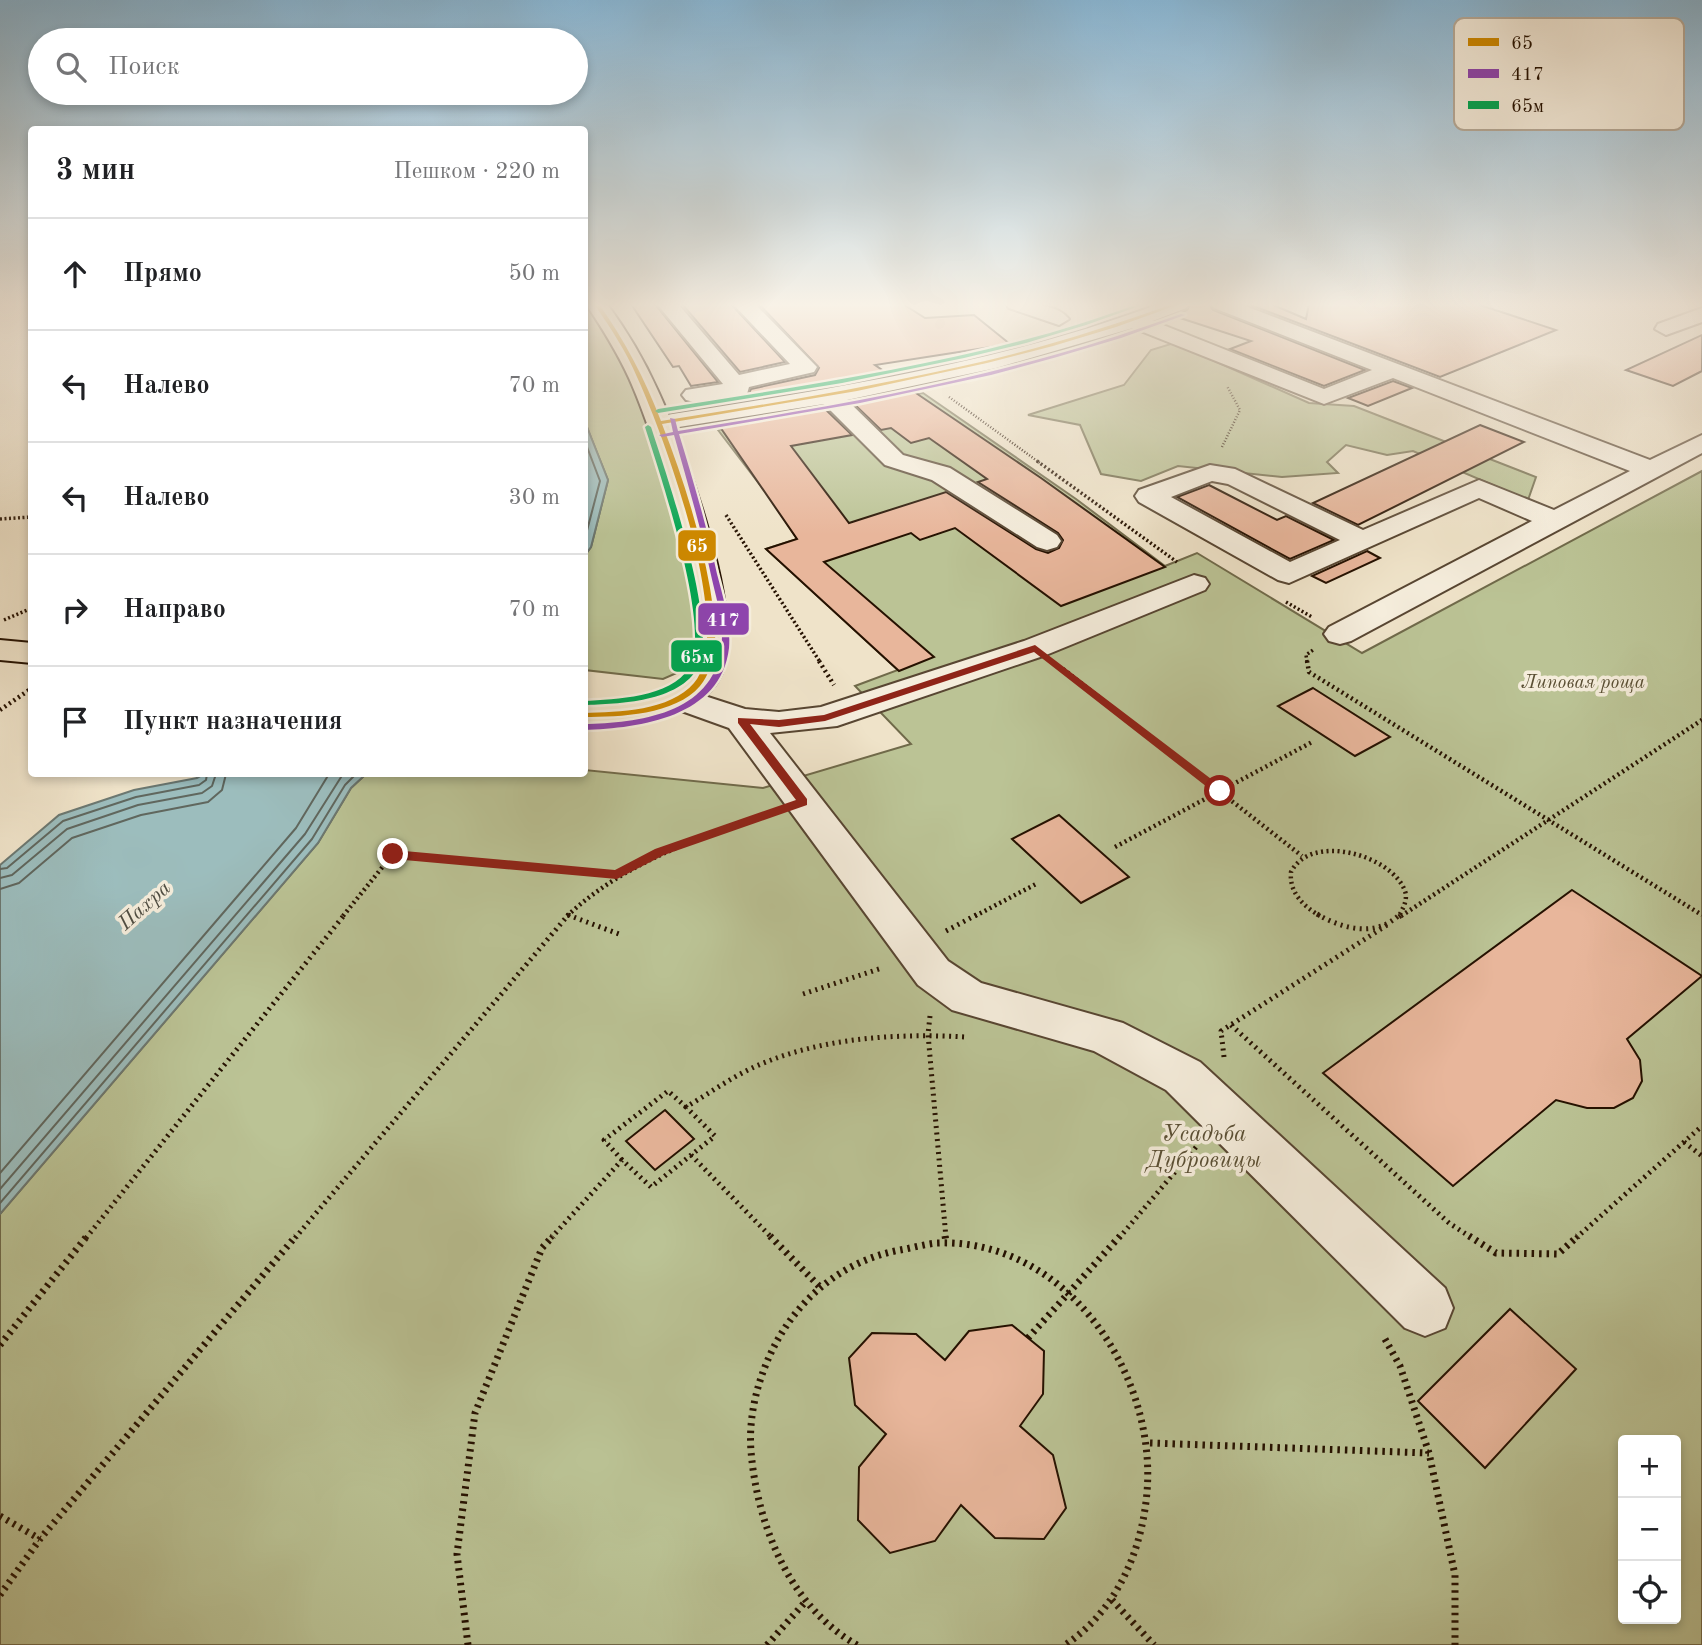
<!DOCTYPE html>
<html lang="ru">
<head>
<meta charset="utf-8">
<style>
  :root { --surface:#fff; --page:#f2f2f2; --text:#202124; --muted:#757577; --line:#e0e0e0 }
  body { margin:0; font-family:"Old Standard TT",serif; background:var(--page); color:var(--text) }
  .controls { position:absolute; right:21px; bottom:21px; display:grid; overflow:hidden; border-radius:7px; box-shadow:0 4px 10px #0003 }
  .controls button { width:63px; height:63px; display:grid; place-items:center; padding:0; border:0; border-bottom:2px solid var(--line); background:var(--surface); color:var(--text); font:35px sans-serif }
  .stop { position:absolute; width:21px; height:21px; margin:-16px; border:5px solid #8f2418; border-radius:50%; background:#fff }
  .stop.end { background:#8f2418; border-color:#fff; box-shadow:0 2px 7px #0008 }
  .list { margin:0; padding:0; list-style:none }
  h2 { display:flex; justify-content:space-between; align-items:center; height:91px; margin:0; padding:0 28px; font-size:30px }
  h2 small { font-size:23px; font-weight:400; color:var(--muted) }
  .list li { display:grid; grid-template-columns:46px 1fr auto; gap:21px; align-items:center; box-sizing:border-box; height:112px; padding:0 28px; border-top:2px solid var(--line) }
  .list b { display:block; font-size:26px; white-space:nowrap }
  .list em { font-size:23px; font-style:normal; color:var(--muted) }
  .icon { flex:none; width:38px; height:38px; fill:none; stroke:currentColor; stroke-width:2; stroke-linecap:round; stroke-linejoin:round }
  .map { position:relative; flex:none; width:1702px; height:1645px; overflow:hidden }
  .search { position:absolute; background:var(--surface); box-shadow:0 4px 10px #0003; left:28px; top:28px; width:560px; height:77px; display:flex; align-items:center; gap:18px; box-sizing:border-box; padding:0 24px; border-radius:38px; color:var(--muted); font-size:26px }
  .panel { position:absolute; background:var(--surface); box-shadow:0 4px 10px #0003; left:28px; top:126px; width:560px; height:651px; border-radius:7px }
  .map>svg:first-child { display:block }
  .green { fill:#bbc395; stroke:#706a4a; stroke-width:2; fill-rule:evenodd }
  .water { fill:#9cbdbd; stroke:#6c7871; stroke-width:2 }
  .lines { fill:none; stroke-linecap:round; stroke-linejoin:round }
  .shore { stroke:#60675e; stroke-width:2 }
  .building { fill:#e8b69b; stroke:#251100; stroke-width:2 }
  .minor-casing { stroke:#584632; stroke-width:4 }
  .major-casing { stroke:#251100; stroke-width:4 }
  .path-far4 { stroke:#251100; stroke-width:2.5; stroke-dasharray:1 2; stroke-linecap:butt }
  .path-far3 { stroke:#251100; stroke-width:3.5; stroke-dasharray:2 2.5; stroke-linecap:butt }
  .path-far2 { stroke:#251100; stroke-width:4.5; stroke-dasharray:2 3.5; stroke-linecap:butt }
  .path-far1 { stroke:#251100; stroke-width:5; stroke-dasharray:2 4.5; stroke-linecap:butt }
  .path { stroke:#251100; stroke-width:7; stroke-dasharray:2.5 5; stroke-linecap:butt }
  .minor { fill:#f5eddc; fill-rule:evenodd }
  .major { fill:#efe3c9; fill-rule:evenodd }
  .bus-1-casing { stroke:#f5eddc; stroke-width:5 }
  .bus-2-casing { stroke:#f5eddc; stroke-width:5 }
  .bus-3-casing { stroke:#f5eddc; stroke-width:5 }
  .bus-1 { fill:#cd8800; fill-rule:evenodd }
  .bus-2 { fill:#8e44ad; fill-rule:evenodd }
  .bus-3 { fill:#00a651; fill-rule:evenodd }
  .route { fill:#8f2418 }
  .labels { text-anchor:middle; stroke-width:7; stroke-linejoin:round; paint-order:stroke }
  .park-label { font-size:19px; font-style:italic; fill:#5a4f34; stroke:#f5eddc }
  .water-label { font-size:21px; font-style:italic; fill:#4f4d42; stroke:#f5eddc }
  .near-park-label { font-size:23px; font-style:italic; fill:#5a4f34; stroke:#f5eddc }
  .key { fill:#f5eddc; stroke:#b7ab9a; stroke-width:2 }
  .key-label { font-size:19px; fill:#251100 }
  .line-badge { stroke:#f5eddc; stroke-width:2.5 }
  .badge-label { font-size:19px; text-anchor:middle; font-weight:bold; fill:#fff }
</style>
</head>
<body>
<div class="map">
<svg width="1702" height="1645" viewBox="0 0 1702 1645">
  <rect width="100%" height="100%" fill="#efe3c9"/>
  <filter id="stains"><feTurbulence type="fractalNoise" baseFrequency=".00286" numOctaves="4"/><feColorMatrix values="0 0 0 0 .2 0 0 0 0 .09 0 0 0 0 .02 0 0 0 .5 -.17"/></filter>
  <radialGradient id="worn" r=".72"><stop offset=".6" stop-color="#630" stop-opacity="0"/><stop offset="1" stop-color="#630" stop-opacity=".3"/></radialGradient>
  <g class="green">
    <path d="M 585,304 L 596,304 L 648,395 L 711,658 L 663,679 L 585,670 L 585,555 L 591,547 L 608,480 L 585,422 Z"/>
    <path d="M 1174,343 L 1309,403 L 1354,406 L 1536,477 L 1528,500 L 1413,451 L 1387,455 L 1346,445 L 1327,462 L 1338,473 L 1282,477 L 1178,466 L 1141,481 L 1101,474 L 1080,425 L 1028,415 L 1124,385 L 1151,350 Z"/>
    <path d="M 923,393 L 1076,499 L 1165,566 L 1197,553 L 1362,653 L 1702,471 L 1702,1645 L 0,1645 L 0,1214 L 318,843 L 351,788 L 366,774 L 584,774 L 585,770 L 763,788 L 911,744 L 855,686 L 898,670 L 766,549 L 797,539 L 770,498 L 718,430 ZM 1623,1440 L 1676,1440 L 1676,1619 L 1623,1619 Z"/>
  </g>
  <g class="water">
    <path d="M 585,422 L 608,480 L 591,547 L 585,555 Z"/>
    <path d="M 204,774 L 366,774 L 351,788 L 318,843 L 0,1214 L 0,865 L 59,815 L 134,790 L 197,778 Z"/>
  </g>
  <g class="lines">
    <g class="shore">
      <path d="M 584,439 L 600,481 L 584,542"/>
      <path d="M 0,869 L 7,868 L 63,821 L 136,797 L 199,785 L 206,780 L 207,774"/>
      <path d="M 0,878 L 12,875 L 67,829 L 138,805 L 202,793 L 212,786 L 216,774"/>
      <path d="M 0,889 L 19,883 L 72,838 L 141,815 L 208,802 L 222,790 L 226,774"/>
      <path d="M 0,1173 L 296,828 L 329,774"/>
      <path d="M 0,1189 L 305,834 L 343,774"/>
      <path d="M 0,1203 L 312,839 L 345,785 L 356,774"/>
    </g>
  </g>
  <g class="building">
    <path d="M 631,304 L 655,304 L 718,382 L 691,386 L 679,366 L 673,367 Z"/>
    <path d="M 682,304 L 731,304 L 785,362 L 740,372 Z"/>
    <path d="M 759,304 L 903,304 L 925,318 L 974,315 L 1010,344 L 875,365 L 888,374 L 705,406 L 703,403 L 747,397 L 751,389 L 815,375 L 819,368 Z"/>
    <path d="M 1191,304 L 1209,304 L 1213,310 L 1365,370 L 1324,386 L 1230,349 L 1251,341 L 1174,316 L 1187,310 Z"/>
    <path d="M 1248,304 L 1271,304 L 1306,319 L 1309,304 L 1477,304 L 1556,330 L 1440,377 Z"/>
    <path d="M 1702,335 L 1702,371 L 1673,386 L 1626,370 Z"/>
    <path d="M 1393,381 L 1412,388 L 1368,406 L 1348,398 Z"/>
    <path d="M 910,389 L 1041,478 L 1165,567 L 1061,606 L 955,528 L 920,540 L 911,533 L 824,562 L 934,657 L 899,671 L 766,549 L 797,539 L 718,424 L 823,407 L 852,435 L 791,446 L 849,523 L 946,492 L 1036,549 L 1048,553 L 1059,548 L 1063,540 L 1058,533 L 978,482 L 987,479 L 929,438 L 911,443 L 891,428 L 881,430 L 852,402 Z"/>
    <path d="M 1480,425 L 1524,442 L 1358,525 L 1313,503 Z"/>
    <path d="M 1209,485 L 1277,520 L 1286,516 L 1334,540 L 1290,559 L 1177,497 Z"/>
    <path d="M 1367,551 L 1380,558 L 1326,583 L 1312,576 Z"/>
    <path d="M 1313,688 L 1390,737 L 1355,756 L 1278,706 Z"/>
    <path d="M 1059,815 L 1129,877 L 1081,903 L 1012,839 Z"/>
    <path d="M 1572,890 L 1702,976 L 1627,1039 L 1640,1060 L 1642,1081 L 1633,1098 L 1614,1108 L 1587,1108 L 1556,1100 L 1453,1186 L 1323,1073 Z"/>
    <path d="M 665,1110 L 694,1139 L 655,1170 L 626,1141 Z"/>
    <path d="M 1510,1309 L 1576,1369 L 1485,1468 L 1418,1401 Z"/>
    <path d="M 1012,1325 L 1044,1351 L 1043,1394 L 1020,1426 L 1053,1455 L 1066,1508 L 1044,1539 L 995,1538 L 961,1505 L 935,1541 L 890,1553 L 858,1520 L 859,1467 L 886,1434 L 855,1405 L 849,1358 L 872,1333 L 916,1334 L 945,1360 L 969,1331 Z"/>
  </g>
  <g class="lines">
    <g class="minor-casing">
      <g id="minor">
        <path d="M 657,304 L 678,304 L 739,375 L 790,364 L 733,304 L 755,304 L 817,367 L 814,372 L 749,387 L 747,394 L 694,402 L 686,400 L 682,395 L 686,390 L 723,384 Z"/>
        <path d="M 1006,304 C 1025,304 1056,302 1069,319 L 1059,325 L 1009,308 Z"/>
        <path d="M 1159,304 L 1189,304 L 1186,308 L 1153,321 L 1324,389 L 1372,370 L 1214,308 L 1211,304 L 1240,304 L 1650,460 L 1702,435 L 1702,453 L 1351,641 L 1340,644 L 1329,641 L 1324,634 L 1329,627 L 1532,521 L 1479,498 L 1289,583 L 1278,580 L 1139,502 L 1135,496 L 1139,490 L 1210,465 L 1235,469 L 1363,530 L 1479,480 L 1554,510 L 1630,471 L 1393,378 L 1324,404 L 1133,328 L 996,368 L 847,400 L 903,455 L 950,468 L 1057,535 L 1061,541 L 1057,547 L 1047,550 L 1037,547 L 932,480 L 885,465 L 824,404 L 660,430 L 651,428 L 648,423 L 651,418 L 660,416 C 829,389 998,364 1159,304 ZM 1212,481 L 1228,484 L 1340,540 L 1290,562 L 1171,497 Z"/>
        <path d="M 1702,308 L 1702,322 L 1666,335 L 1655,329 L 1658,324 Z"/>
        <path d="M 1194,575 L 1205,578 L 1209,584 L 1205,590 L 1046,655 L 837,726 L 770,733 L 948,961 L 981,983 L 1123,1023 L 1200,1062 L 1445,1288 L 1453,1308 L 1445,1328 L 1425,1336 L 1405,1328 L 1166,1090 L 1094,1051 L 952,1010 L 918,985 L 729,728 L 665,705 L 660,698 L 665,691 L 677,687 L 745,709 L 779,712 L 821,707 L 1024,641 Z"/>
      </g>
    </g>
    <g class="major-casing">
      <g id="major">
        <path d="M 586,304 L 607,304 C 627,331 644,360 658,391 C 684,447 746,617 722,673 C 701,720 628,726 584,726 L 584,704 C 613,704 673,701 688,672 C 716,619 654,433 629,378 C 617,352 602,328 586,304 Z"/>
        <path d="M 0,640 L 32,643 L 32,663 L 0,660 Z"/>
      </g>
    </g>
    <g class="path-far4">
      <path d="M 949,397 L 1040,463"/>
      <path d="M 1222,447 L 1240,410 L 1227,386"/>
    </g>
    <g class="path-far3">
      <path d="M 1037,461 L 1177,562"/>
      <path d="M 726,515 L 820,662"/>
      <path d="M 0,519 L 32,517"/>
      <path d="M 1286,602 L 1312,617"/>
      <path d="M 4,620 L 32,608"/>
      <path d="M 1307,662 L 1306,655 L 1313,650"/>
    </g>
    <g class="path-far2">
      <path d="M 819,661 L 834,685"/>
      <path d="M 1307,661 L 1309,672 L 1702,915"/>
      <path d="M 1063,669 L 1302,856"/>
      <path d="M 0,710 L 32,688"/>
      <path d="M 1115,847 L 1314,741"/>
      <path d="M 568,915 L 571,916"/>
      <path d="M 343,916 L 393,854 L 616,874"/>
      <path d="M 567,916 C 625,862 696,839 769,814"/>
      <path d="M 975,916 L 1036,884"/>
      <path d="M 1320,916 C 1303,906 1289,892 1291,872 C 1311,832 1392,855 1405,891 C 1408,900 1403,908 1399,916"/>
      <path d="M 1401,916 L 1702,720"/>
    </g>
    <g class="path-far1">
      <path d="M 1317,914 C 1342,929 1377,938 1400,914"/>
      <path d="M 568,915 L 619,934"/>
      <path d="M 1399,917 L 1403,914"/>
      <path d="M 946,931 L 978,914"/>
      <path d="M 803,994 L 882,968"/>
      <path d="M 930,1016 L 928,1034 L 946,1238"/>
      <path d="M 1231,1025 L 1449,1223 L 1472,1238"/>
      <path d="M 1224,1057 L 1221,1031 L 1387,925"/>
      <path d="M 1684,1142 L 1702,1156"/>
      <path d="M 691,1155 L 772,1238"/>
      <path d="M 622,1160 L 604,1140 L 668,1091 L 686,1107"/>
      <path d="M 86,1238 L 345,914"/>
      <path d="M 295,1238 L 569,914"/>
      <path d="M 551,1238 L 622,1160 L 651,1187 L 715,1136 L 686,1107 C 708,1094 729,1079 752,1068 C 817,1038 894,1033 965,1037"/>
      <path d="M 1119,1238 L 1197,1146"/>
      <path d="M 1576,1238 L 1702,1126"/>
    </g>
    <g class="path">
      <path d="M 770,1236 L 819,1286"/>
      <path d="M 945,1236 L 946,1242"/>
      <path d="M 1469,1236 L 1496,1253 L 1558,1254 L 1578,1236"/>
      <path d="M 1028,1338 L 1120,1236"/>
      <path d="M 1385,1339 L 1400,1366 L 1429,1453 L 1455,1575 L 1455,1645"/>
      <path d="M 0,1345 L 87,1236"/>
      <path d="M 1150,1443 L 1429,1453"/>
      <path d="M 0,1516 L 40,1539"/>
      <path d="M 0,1595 L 40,1539 L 296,1236"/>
      <path d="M 1112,1600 L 1154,1645"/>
      <path d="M 468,1645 L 457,1554 L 475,1413 L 542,1248 L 553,1236"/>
      <path d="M 767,1645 L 806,1601"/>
      <path d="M 857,1645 C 790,1607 757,1525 751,1451 C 748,1414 759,1374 777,1341 C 803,1294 846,1260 900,1250 C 912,1248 925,1244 937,1243 C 1066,1238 1157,1374 1147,1492 C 1142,1552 1116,1611 1065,1645"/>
    </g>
    <use href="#minor" class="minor"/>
    <use href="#major" class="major"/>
    <g class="bus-1-casing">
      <path id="bus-1" d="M 594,304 L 599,304 C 625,341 645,379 661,421 C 769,404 878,386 985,361 C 1048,346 1111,326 1173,304 L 1180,304 L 1116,327 L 1053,346 L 987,363 L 857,391 L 662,424 C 683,477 700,532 710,588 C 713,607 716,628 715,647 C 713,661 709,675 700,686 C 675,715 620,717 584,717 L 584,713 C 619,712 670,711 694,683 C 737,632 663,433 637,377 C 626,351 610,327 594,304 Z"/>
    </g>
    <g class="bus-2-casing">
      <path id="bus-2" d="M 1181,314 L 1185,315 L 1121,338 L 1057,357 L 991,375 L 860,403 L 679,434 C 693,480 707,527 717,574 C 723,597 731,623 729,648 C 721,717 641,728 584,730 L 584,724 C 638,723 712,714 721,649 C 725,625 716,598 711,575 C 701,528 687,481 674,435 L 662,437 L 659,435 L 673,432 L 670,418 L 675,419 L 678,431 C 804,411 931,390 1054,355 C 1097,343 1139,329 1181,314 Z"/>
    </g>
    <g class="bus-3-casing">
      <g id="bus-3">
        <path d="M 1138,304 L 1145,304 L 1086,325 L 1026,343 L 964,358 L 842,383 L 658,413 L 655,411 L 658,409 C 779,390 901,372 1020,341 C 1060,331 1099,318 1138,304 Z"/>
        <path d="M 648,425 L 651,427 C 666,473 719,626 698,667 C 680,702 618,704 584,705 L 584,701 C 616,699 670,698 689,668 C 713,630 659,471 645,427 Z"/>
      </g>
    </g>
    <use href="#bus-1" class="bus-1"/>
    <use href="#bus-2" class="bus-2"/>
    <use href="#bus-3" class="bus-3"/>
  </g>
  <linearGradient id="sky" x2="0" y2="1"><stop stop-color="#89b8d7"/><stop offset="0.57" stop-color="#f8f2e7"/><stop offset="1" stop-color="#f8f2e7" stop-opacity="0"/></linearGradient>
  <rect width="1702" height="535" fill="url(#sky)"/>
  <path class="route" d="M 1035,645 L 1223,788 L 1223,794 L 1216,794 L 1034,652 L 825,721 L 779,727 L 750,724 L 807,799 L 807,805 L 664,855 L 617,879 L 393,859 L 387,854 L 393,850 L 615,870 L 655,849 L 796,800 L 738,723 L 738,718 L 779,720 L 824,715 Z"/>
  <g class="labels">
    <g class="park-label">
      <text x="1583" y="688">Липовая роща</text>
    </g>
    <g class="water-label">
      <text transform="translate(144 905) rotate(-42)" y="7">Пахра</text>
    </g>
    <g class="near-park-label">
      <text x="1204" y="1141">Усадьба<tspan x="1204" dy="26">Дубровицы</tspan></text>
    </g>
  </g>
  <rect x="1454" y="18" width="230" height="112" rx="10" class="key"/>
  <rect x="1468" y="38" width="31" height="8" fill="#cd8800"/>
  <rect x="1468" y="69" width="31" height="9" fill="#8e44ad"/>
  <rect x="1468" y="101" width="31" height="8" fill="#00a651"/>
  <g class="key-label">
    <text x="1511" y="49">65</text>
    <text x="1511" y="80">417</text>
    <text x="1511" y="112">65м</text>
  </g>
  <g class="line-badge">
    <rect x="677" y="529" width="40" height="33" rx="7" fill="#cd8800"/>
    <rect x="697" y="602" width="53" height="34" rx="7" fill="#8e44ad"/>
    <rect x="670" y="639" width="53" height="34" rx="7" fill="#00a651"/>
  </g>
  <g class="badge-label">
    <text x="697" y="552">65</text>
    <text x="723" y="626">417</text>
    <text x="697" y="663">65м</text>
  </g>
  <rect width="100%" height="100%" filter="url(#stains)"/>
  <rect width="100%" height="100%" fill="url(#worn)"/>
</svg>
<div class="controls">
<button>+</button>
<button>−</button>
<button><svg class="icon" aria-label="locate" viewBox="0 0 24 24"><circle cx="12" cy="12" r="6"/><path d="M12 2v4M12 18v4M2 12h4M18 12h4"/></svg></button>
</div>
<div class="stop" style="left:1220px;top:791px"></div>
<div class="stop end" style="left:393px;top:854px"></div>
<div class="search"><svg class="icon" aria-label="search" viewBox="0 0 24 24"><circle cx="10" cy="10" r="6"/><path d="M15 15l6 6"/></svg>Поиск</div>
<section class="panel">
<h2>3 мин<small>Пешком · 220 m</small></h2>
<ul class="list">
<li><svg class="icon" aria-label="ahead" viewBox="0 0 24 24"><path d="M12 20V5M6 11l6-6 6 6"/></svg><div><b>Прямо</b></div><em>50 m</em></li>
<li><svg class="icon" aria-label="left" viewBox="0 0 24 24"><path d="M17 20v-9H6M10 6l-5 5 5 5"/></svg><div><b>Налево</b></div><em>70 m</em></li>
<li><svg class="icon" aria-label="left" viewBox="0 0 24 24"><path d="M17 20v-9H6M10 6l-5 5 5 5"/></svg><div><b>Налево</b></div><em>30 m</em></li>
<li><svg class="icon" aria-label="right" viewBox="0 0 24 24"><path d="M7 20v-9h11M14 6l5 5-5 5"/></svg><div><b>Направо</b></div><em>70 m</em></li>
<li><svg class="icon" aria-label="arrive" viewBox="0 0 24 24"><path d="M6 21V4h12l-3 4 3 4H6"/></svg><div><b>Пункт назначения</b></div></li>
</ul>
</section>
</div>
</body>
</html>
